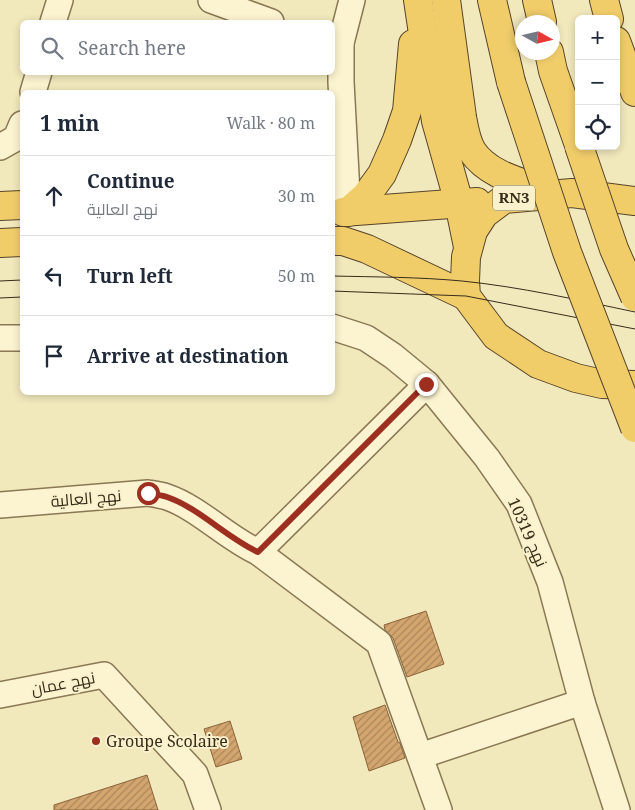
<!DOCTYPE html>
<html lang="en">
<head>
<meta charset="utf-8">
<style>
  :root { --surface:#fff; --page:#f2f2f3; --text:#1f2937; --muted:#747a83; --line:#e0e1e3 }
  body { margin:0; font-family:"Noto Serif",Cairo,serif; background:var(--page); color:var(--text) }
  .controls { position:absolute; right:15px; top:15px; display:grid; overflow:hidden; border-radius:8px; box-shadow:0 2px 8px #0003 }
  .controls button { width:45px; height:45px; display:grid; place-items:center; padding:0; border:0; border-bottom:1px solid var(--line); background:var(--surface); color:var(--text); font:25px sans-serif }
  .compass { position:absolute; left:515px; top:15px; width:45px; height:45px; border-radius:50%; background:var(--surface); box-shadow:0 2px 8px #0003; rotate:98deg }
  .stop { position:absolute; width:15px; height:15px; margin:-11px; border:4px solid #9e2e20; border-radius:50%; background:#fff }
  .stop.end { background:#9e2e20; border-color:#fff; box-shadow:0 1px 5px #0008 }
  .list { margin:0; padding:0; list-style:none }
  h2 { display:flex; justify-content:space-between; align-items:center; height:65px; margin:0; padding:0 20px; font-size:21px }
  h2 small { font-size:16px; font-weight:400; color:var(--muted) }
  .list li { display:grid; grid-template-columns:32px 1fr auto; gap:15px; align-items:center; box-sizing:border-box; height:80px; padding:0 20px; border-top:1px solid var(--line) }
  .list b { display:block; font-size:19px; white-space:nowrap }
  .list p { margin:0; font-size:16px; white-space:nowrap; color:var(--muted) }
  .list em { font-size:16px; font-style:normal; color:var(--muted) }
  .icon { flex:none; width:28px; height:28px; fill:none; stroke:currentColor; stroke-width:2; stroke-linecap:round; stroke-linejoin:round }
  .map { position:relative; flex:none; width:635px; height:810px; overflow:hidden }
  .search { position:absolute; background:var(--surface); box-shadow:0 2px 8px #0003; left:20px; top:20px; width:315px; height:55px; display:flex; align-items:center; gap:12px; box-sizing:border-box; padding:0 18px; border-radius:8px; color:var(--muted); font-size:19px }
  .panel { position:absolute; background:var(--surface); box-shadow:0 2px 8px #0003; left:20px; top:90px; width:315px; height:305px; border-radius:8px }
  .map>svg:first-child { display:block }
  .building { fill:url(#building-hatch); stroke:#8b6338 }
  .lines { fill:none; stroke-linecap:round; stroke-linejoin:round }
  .minor-casing { stroke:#8a7854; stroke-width:28 }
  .trunk-casing { stroke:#574429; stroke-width:30 }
  .minor { stroke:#fcf4d0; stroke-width:25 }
  .trunk { stroke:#f1cd6a; stroke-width:28 }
  .tram { stroke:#382c1a; stroke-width:1 }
  .trunk-bridge-casing { stroke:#574429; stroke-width:30; stroke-linecap:butt }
  .trunk-bridge { stroke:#f1cd6a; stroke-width:28 }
  .route { stroke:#9e2e20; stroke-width:6 }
  .poi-dot { fill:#9e2e20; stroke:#f8f1cc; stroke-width:2 }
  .labels { text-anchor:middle; stroke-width:4; stroke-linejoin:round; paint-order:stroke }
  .shield { fill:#f8f1cc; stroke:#72674f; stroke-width:1 }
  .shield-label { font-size:15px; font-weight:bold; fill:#382c1a }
  .street-label { font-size:16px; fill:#382c1a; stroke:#f8f1cc }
  .poi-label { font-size:16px; fill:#382c1a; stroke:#f8f1cc; text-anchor:start }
</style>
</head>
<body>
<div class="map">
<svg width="635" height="810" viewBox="0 0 635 810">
  <defs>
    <pattern id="building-hatch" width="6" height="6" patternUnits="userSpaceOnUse" patternTransform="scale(1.25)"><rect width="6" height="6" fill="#d3a56f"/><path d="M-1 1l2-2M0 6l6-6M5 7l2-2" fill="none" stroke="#ac875a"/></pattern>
  </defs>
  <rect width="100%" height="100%" fill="#f1e8bc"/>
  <g class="building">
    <path d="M 426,611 L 444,664 L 407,677 L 393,638 L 385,630 L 384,625 Z"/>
    <path d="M 385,705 L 398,742 L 400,743 L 405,758 L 369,771 L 353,717 Z"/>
    <path d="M 230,721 L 242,759 L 216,767 L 204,729 Z"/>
    <path d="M 147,775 L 158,810 L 54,810 L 54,805 Z"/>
  </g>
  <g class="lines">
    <g class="minor-casing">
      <g id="minor">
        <path d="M 211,0 L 271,22"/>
        <path d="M 53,22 L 60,0"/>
        <path d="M 332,41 L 341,43 L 341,82 L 348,212"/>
        <path d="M 341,43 L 352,0"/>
        <path d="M 33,92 L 39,72"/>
        <path d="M 0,147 L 16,138 L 22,124"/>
        <path d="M 332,327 L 366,338 L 393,356 L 427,384 L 487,458 L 519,504 L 550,582 L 582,702 L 617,810"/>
        <path d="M 0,338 L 22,338"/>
        <path d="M 0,505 L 148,493 C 154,494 161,495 167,497 C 199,508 227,538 258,552 L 427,384"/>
        <path d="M 258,552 L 379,643 L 439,810"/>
        <path d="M 0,695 L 104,675 L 195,774 L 208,810"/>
        <path d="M 420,756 L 582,702"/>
      </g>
    </g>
    <g class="trunk-casing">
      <g id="trunk">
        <path d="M 418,0 L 436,121 L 459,203 L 468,247"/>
        <path d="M 446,0 L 462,117 C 464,128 466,141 472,151 C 488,175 520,182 546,191"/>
        <path d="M 492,0 L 511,82"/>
        <path d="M 537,0 L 542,22"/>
        <path d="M 604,0 L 609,19"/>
        <path d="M 616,41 L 635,92"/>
        <path d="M 549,52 L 553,71 L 579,145"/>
        <path d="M 635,201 L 572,193 L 504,199 L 484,214 L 473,231 L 466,257 L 465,281 L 466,296 L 496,336 L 538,364 L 576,378 L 602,384 L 635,385"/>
        <path d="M 0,206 L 22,205"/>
        <path d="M 343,212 L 477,202"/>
        <path d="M 348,212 L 366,196 L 382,174 L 397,140 L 407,111 L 413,44"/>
        <path d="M 332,241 L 343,241 L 367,249 L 466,296"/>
        <path d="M 0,243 L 22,242"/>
      </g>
    </g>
    <use href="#minor" class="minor"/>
    <use href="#trunk" class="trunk"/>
    <g class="tram">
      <path d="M 332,276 C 376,277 419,277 462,281 C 521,287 578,300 635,312"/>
      <path d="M 0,281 L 22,280"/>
      <path d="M 332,291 L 466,296 L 635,329"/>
      <path d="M 0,298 L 22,297"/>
    </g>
    <g class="trunk-bridge-casing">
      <g id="trunk-bridge">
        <path d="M 511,82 L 567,252 L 635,428"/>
        <path d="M 579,146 L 614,249 L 635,297"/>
      </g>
    </g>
    <use href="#trunk-bridge" class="trunk-bridge"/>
  </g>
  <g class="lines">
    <path class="route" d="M 148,493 C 154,494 161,495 167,497 C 199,508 227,538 258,552 L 426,384"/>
  </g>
  <circle class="poi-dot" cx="96" cy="741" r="5"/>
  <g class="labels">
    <rect class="shield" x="493" y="185.5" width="42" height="25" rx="4"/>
    <g class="shield-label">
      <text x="514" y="203">RN3</text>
    </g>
    <g class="street-label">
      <text transform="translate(86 498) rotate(-5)" y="6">نهج العالية</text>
      <text transform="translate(528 532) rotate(66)" y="6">نهج 10319</text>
      <text transform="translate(63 683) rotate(-11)" y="6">نهج عمان</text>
    </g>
    <g class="poi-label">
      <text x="106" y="747">Groupe Scolaire</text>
    </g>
  </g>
</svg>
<div class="controls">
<button>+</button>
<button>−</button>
<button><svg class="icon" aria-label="locate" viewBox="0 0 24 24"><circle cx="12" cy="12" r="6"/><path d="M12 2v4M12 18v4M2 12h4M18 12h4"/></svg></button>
</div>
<svg class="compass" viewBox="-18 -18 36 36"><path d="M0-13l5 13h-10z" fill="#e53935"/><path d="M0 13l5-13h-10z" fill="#747a83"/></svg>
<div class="stop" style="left:148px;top:493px"></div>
<div class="stop end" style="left:426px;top:384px"></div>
<div class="search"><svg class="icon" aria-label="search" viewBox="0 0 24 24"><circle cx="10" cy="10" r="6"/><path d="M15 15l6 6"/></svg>Search here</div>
<section class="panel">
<h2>1 min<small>Walk · 80 m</small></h2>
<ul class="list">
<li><svg class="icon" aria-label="ahead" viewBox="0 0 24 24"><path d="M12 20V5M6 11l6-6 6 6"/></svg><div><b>Continue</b><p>نهج العالية</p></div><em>30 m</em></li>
<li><svg class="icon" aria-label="left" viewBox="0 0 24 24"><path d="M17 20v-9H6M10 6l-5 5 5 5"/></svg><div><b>Turn left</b></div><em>50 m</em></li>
<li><svg class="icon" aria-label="arrive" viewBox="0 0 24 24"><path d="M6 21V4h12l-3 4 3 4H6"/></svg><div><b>Arrive at destination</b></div></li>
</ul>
</section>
</div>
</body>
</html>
